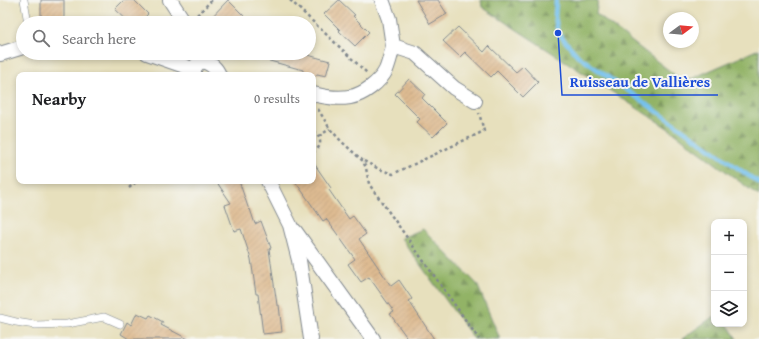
<!DOCTYPE html>
<html lang="en">
<head>
<meta charset="utf-8">
<style>
  :root { --surface:#fff; --page:#f6f6f6; --text:#202124; --muted:#757577; --line:#e0e0e0 }
  body { margin:0; font-family:"Gentium Book Plus",serif; background:var(--page); color:var(--text) }
  .controls { position:absolute; right:12px; bottom:12px; display:grid; overflow:hidden; border-radius:8px; box-shadow:0 2px 6px #0003 }
  .controls button { width:36px; height:36px; display:grid; place-items:center; padding:0; border:0; border-bottom:1px solid var(--line); background:var(--surface); color:var(--text); font:20px sans-serif }
  .compass { position:absolute; left:663px; top:12px; width:36px; height:36px; border-radius:50%; background:var(--surface); box-shadow:0 2px 6px #0003; rotate:74deg }
  .list { margin:0; padding:0; list-style:none }
  h2 { display:flex; justify-content:space-between; align-items:center; height:52px; margin:0; padding:0 16px; font-size:17px }
  h2 small { font-size:13px; font-weight:400; color:var(--muted) }
  .icon { flex:none; width:22px; height:22px; fill:none; stroke:currentColor; stroke-width:2; stroke-linecap:round; stroke-linejoin:round }
  .map { position:relative; flex:none; width:759px; height:339px; overflow:hidden }
  .search { position:absolute; background:var(--surface); box-shadow:0 2px 6px #0003; left:16px; top:16px; width:300px; height:44px; display:flex; align-items:center; gap:10px; box-sizing:border-box; padding:0 14px; border-radius:22px; color:var(--muted); font-size:15px }
  .panel { position:absolute; background:var(--surface); box-shadow:0 2px 6px #0003; left:16px; top:72px; width:300px; height:112px; border-radius:8px }
  .map>svg:first-child { display:block }
  .forest { fill:url(#forest-firs); stroke:#567162 }
  .lines { fill:none; stroke-linecap:round; stroke-linejoin:round }
  .stream { stroke:#74c1ee; stroke-width:4.5 }
  .building { fill:url(#building-hatch) }
  .lane-casing { stroke:#81888e; stroke-width:8 }
  .street-casing { stroke:#81888e; stroke-width:16 }
  .path { stroke:#81888e; stroke-width:2.5; stroke-dasharray:3 3; stroke-linecap:butt }
  .lane { stroke:#fff; stroke-width:7 }
  .street { stroke:#fff; stroke-width:14 }
  .leader { fill:none; stroke:#1d4ed8; stroke-width:1.5 }
  .callout-dot { fill:#1d4ed8; stroke:#f6f6f2; stroke-width:1.5 }
  .callout-label { font-size:15px; text-anchor:middle; font-weight:bold; fill:#1d4ed8; stroke:#f6f6f2; stroke-width:4; stroke-linejoin:round; paint-order:stroke }
</style>
</head>
<body>
<div class="map">
<svg width="759" height="339" viewBox="0 0 759 339">
  <defs>
    <pattern id="forest-firs" width="22" height="20" patternUnits="userSpaceOnUse"><rect width="22" height="20" fill="#92b366"/><path d="M5 1l3.5 6h-7zM16 11l3.5 6h-7z" fill="#769257"/></pattern>
    <pattern id="building-hatch" width="6" height="6" patternUnits="userSpaceOnUse"><rect width="6" height="6" fill="#debb92"/><path d="M-1 1l2-2M0 6l6-6M5 7l2-2" fill="none" stroke="#bea180"/></pattern>
  </defs>
  <rect width="100%" height="100%" fill="#f6f6f2"/>
  <filter id="ink" filterUnits="userSpaceOnUse"><feTurbulence type="fractalNoise" baseFrequency=".025" numOctaves="2"/><feDisplacementMap in="SourceGraphic" scale="8" xChannelSelector="R" yChannelSelector="G"/><feConvolveMatrix kernelMatrix="1 2 1 2 8 2 1 2 1" color-interpolation-filters="sRGB"/></filter>
  <filter id="wash" filterUnits="userSpaceOnUse"><feTurbulence type="fractalNoise" baseFrequency=".012" numOctaves="4" result="noise"/><feDisplacementMap in="SourceGraphic" scale="16" xChannelSelector="R" yChannelSelector="G"/><feGaussianBlur stdDeviation="0.9" result="paint"/><feColorMatrix in="noise" values="0 0 0 0 0 0 0 0 0 0 0 0 0 0 0 0 0 1.4 0 .05"/><feComposite in="paint" operator="in"/></filter>
  <g filter="url(#wash)">
    <rect width="100%" height="100%" fill="#e7e0bd"/>
    <g class="forest">
      <path d="M 481,0 L 598,0 L 596,14 L 684,82 L 759,49 L 759,196 L 669,129 L 482,7 Z"/>
      <path d="M 423,229 L 477,284 L 500,339 L 474,339 L 401,238 Z"/>
      <path d="M 714,316 L 714,324 L 727,324 L 737,339 L 682,339 Z"/>
    </g>
    <g class="lines">
      <path class="stream" d="M 556,0 L 555,17 L 558,33 L 578,56 L 759,183"/>
    </g>
    <g id="blocks">
      <g class="building">
        <path d="M 41,0 L 64,0 L 64,21 L 41,22 Z"/>
        <path d="M 124,0 L 134,0 L 148,14 L 139,23 L 130,23 L 115,9 Z"/>
        <path d="M 228,0 L 251,23 L 206,23 Z"/>
        <path d="M 339,0 L 355,15 L 353,16 L 369,32 L 355,46 L 339,31 L 340,30 L 324,14 Z"/>
        <path d="M 416,0 L 438,0 L 447,14 L 430,24 Z"/>
        <path d="M 458,27 L 484,52 L 489,46 L 516,72 L 523,66 L 538,82 L 523,97 L 497,71 L 491,77 L 465,52 L 460,57 L 443,41 Z"/>
        <path d="M 256,53 L 300,53 L 330,61 L 326,76 L 317,74 L 316,76 L 303,72 L 303,70 L 255,57 Z"/>
        <path d="M 409,79 L 425,94 L 422,98 L 447,123 L 433,137 L 417,122 L 420,119 L 395,94 Z"/>
        <path d="M 313,162 L 331,188 L 329,190 L 349,219 L 353,216 L 366,234 L 359,239 L 391,286 L 399,280 L 412,299 L 409,301 L 434,339 L 408,339 L 390,314 L 394,312 L 369,277 L 361,282 L 348,264 L 355,259 L 330,224 L 326,219 L 323,221 L 295,181 L 313,181 Z"/>
        <path d="M 216,181 L 239,181 L 249,210 L 250,209 L 255,224 L 261,221 L 271,248 L 269,249 L 277,305 L 279,305 L 282,332 L 263,334 L 258,294 L 256,294 L 251,259 L 241,229 L 234,231 L 225,205 L 231,203 Z"/>
        <path d="M 137,313 L 148,318 L 150,315 L 163,322 L 161,325 L 188,339 L 129,339 L 121,334 L 127,322 L 131,325 Z"/>
      </g>
    </g>
  </g>
  <g filter="url(#ink)">
    <use href="#blocks" fill-opacity="0" stroke="#81888e" stroke-width="1"/>
    <g class="lines">
      <g class="lane-casing">
        <g id="lane">
          <path d="M 24,0 L 28,23"/>
          <path d="M 0,318 L 16,322 L 35,325 L 67,324 L 104,317 L 120,324"/>
        </g>
      </g>
      <g class="street-casing">
        <g id="street">
          <path d="M 170,0 L 185,23"/>
          <path d="M 382,0 L 389,19 L 393,46 L 415,53 L 454,88 L 475,101"/>
          <path d="M 147,53 L 187,67 L 193,70"/>
          <path d="M 0,54 L 23,47"/>
          <path d="M 194,75 C 193,68 196,64 202,61 C 210,63 216,67 219,75"/>
          <path d="M 313,94 C 324,97 338,99 350,97 C 363,95 380,82 386,70 C 389,63 391,54 393,46"/>
          <path d="M 268,181 L 290,225 L 299,260 L 311,339"/>
          <path d="M 295,231 L 373,339"/>
        </g>
      </g>
      <g class="path">
        <path d="M 290,0 L 367,73"/>
        <path d="M 197,15 L 212,0"/>
        <path d="M 318,109 L 330,129 L 342,142 L 363,161 L 366,168 L 369,184 L 479,339"/>
        <path d="M 313,131 C 322,137 323,147 313,152"/>
        <path d="M 319,136 L 330,129"/>
        <path d="M 364,161 L 379,169 L 393,174 L 484,131 L 479,113"/>
        <path d="M 129,188 L 137,181"/>
      </g>
      <use href="#lane" class="lane"/>
      <use href="#street" class="street"/>
    </g>
  </g>
  <path class="leader" d="M558 33L562 95H718"/>
  <circle class="callout-dot" cx="558" cy="33" r="4"/>
  <g class="callout-label">
    <text x="640" y="87">Ruisseau de Vallières</text>
  </g>
</svg>
<div class="controls">
<button>+</button>
<button>−</button>
<button><svg class="icon" aria-label="layers" viewBox="0 0 24 24"><path d="M12 4l9 5-9 5-9-5zM3 14l9 5 9-5"/></svg></button>
</div>
<svg class="compass" viewBox="-18 -18 36 36"><path d="M0-13l5 13h-10z" fill="#e53935"/><path d="M0 13l5-13h-10z" fill="#757577"/></svg>
<div class="search"><svg class="icon" aria-label="search" viewBox="0 0 24 24"><circle cx="10" cy="10" r="6"/><path d="M15 15l6 6"/></svg>Search here</div>
<section class="panel">
<h2>Nearby<small>0 results</small></h2>
<ul class="list">
</ul>
</section>
</div>
</body>
</html>
